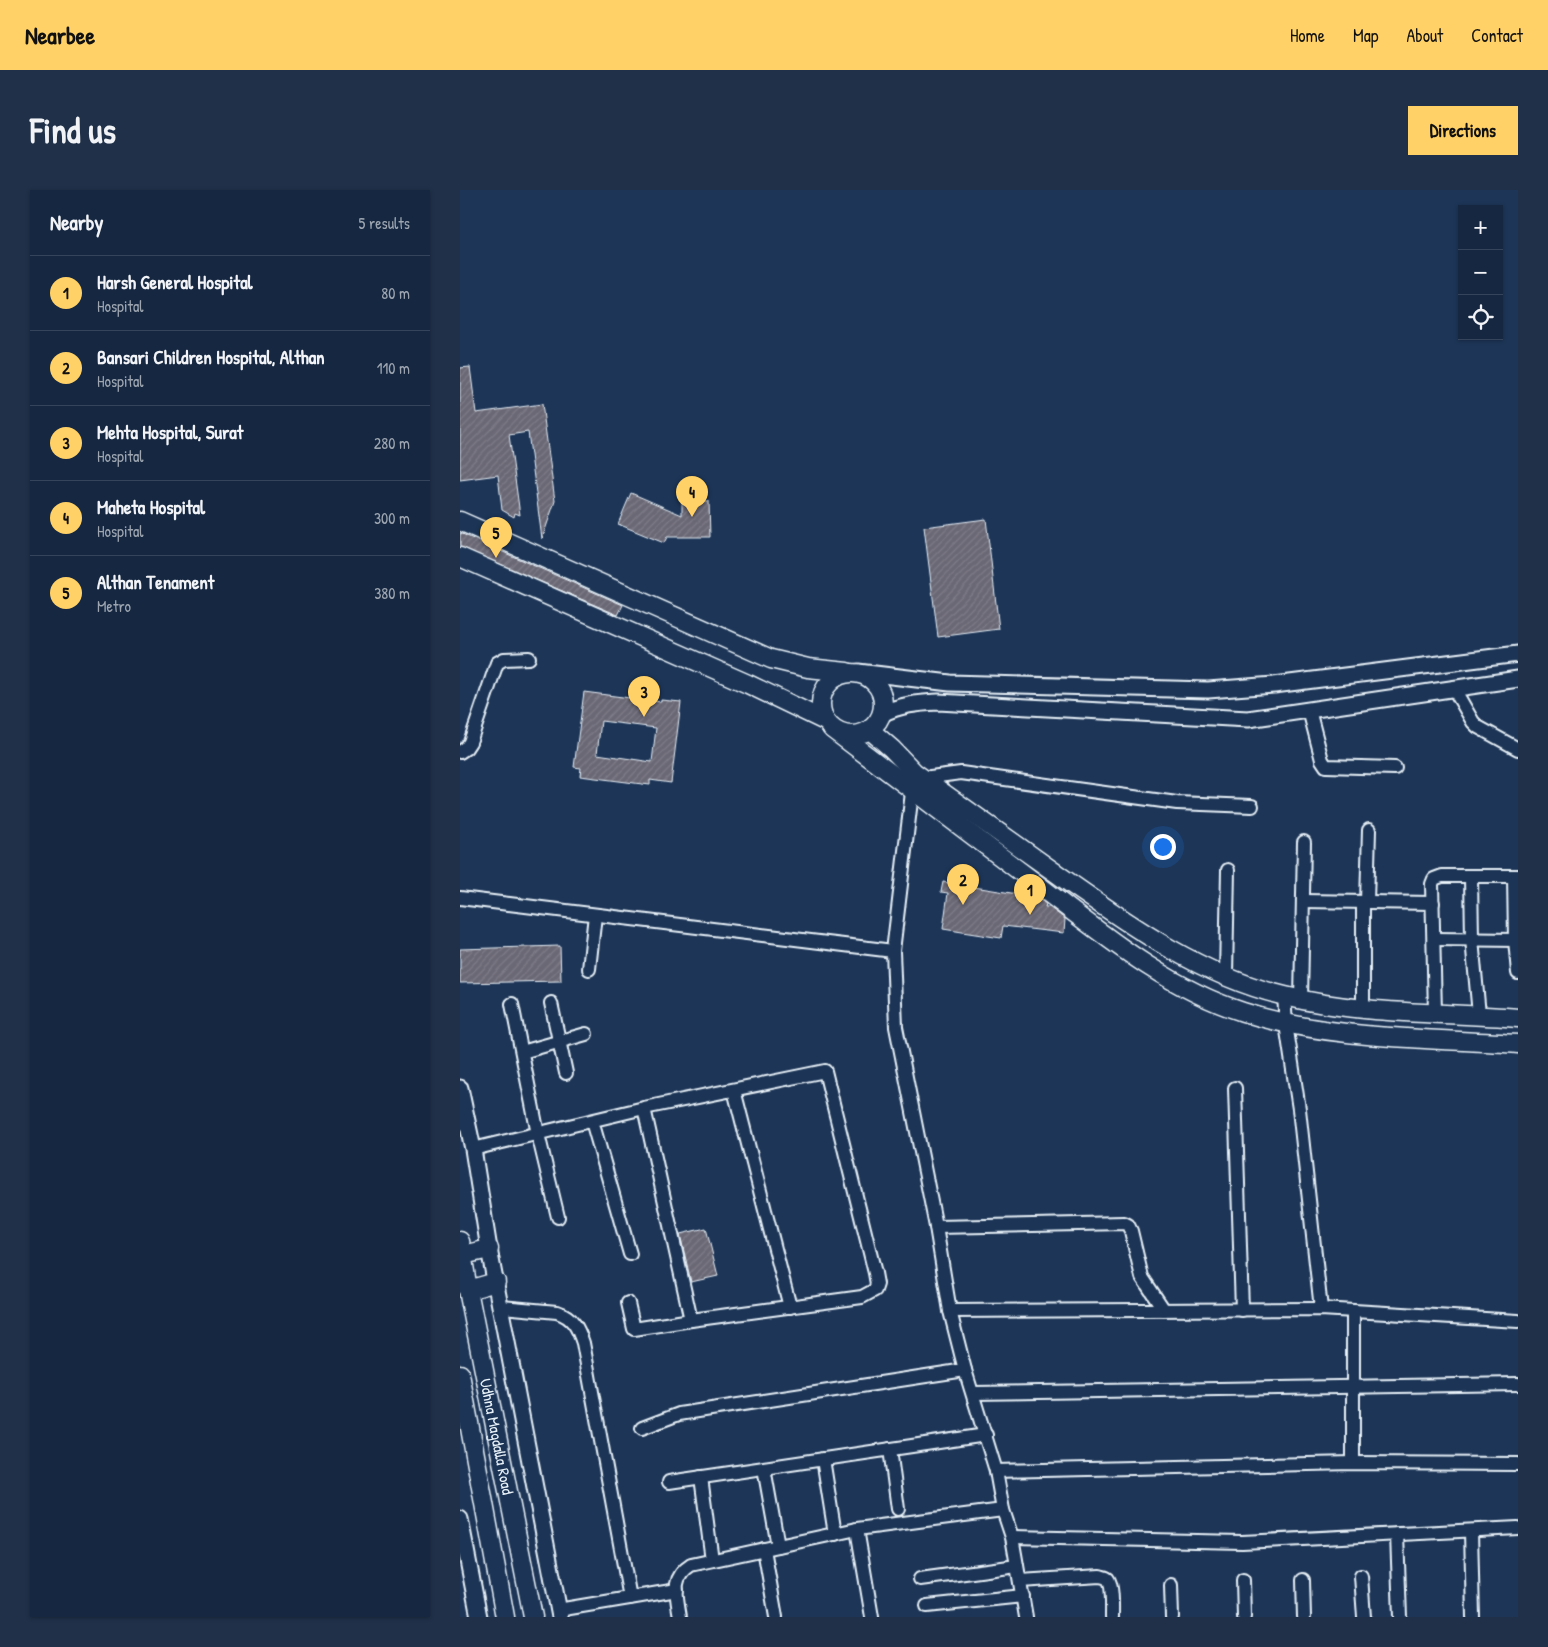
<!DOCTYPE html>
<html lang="en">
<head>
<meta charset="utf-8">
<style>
  :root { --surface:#162841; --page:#1f3048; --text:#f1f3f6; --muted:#9ea6b1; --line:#35445a; --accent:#ffd166 }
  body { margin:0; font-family:"Patrick Hand",sans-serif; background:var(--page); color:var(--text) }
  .controls { position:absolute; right:15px; top:15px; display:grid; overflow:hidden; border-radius:0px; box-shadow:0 1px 4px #0004 }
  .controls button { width:45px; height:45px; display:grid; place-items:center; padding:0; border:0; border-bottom:1px solid var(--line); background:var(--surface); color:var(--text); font:25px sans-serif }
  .you { position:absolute; left:702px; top:656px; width:18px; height:18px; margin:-12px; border:4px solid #fff; border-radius:50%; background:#1a73e8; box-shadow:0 0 0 8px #1a73e833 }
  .badge { display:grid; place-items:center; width:32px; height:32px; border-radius:50%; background:var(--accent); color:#111; font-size:16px; font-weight:700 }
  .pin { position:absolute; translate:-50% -41px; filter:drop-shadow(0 1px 2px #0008) }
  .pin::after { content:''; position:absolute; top:26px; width:18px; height:15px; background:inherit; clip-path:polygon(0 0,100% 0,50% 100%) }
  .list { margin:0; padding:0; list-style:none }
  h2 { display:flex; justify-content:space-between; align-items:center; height:65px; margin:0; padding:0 20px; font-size:21px }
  h2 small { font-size:16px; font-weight:400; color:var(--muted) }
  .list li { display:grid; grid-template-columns:32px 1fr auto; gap:15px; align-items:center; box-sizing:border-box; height:75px; padding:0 20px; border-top:1px solid var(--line) }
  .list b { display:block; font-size:19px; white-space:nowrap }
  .list p { margin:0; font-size:16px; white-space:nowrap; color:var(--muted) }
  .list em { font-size:16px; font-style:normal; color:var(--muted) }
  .icon { flex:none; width:28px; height:28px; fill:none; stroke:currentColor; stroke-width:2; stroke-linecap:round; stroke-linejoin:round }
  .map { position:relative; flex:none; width:1058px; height:1427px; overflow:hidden; border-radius:0px }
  header { display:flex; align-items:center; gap:30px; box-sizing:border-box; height:70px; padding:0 25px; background:var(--accent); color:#111 }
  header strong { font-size:24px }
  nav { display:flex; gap:28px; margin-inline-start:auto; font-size:18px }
  .intro { display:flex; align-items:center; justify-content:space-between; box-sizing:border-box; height:120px; padding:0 30px }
  h1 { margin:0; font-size:35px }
  .button { padding:12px 22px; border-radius:0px; background:var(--accent); color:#111; font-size:18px; font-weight:700 }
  main { display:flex; gap:30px; padding:0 30px }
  aside { flex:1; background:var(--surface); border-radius:0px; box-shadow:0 1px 4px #0004 }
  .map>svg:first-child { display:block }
  .building { fill:url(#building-hatch); stroke:#e8f1f8; fill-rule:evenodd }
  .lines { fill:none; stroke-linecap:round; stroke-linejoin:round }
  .minor-casing { stroke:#e8f1f8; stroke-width:16 }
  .tertiary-casing { stroke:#e8f1f8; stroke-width:19 }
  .secondary-casing { stroke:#e8f1f8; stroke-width:21 }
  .minor { stroke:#1d3557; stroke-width:12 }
  .tertiary { stroke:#1d3557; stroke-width:15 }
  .secondary { stroke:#1d3557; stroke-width:18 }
  .labels { text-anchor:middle; stroke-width:5; stroke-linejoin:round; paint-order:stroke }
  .street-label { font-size:16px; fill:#e8f1f8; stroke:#1d3557 }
</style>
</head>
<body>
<header>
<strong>Nearbee</strong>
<nav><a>Home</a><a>Map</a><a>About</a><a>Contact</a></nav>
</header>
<div class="intro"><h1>Find us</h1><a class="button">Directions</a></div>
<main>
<aside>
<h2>Nearby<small>5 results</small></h2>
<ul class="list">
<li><span class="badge">1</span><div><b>Harsh General Hospital</b><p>Hospital</p></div><em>80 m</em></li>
<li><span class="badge">2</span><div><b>Bansari Children Hospital, Althan</b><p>Hospital</p></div><em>110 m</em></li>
<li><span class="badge">3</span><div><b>Mehta Hospital, Surat</b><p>Hospital</p></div><em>280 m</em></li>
<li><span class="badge">4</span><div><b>Maheta Hospital</b><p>Hospital</p></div><em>300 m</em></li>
<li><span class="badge">5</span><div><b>Althan Tenament</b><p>Metro</p></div><em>380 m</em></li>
</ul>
</aside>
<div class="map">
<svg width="1058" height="1427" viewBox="0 0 1058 1427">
  <defs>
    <pattern id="building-hatch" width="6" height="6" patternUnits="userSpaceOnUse" patternTransform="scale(1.25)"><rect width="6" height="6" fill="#6a6774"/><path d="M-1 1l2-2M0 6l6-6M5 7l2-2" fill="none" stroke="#7f7d89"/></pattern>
  </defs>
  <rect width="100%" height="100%" fill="#1d3557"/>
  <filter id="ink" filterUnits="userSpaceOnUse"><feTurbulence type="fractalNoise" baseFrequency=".02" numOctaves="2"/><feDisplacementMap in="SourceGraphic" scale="10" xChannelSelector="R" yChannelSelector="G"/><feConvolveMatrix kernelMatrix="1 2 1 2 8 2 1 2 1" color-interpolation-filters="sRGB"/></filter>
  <g filter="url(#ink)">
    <g class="building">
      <path d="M 10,177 L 16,223 L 82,214 L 95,311 L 82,349 L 68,242 L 49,245 L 60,325 L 55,323 L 54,327 L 42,320 L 38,285 L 0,290 L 0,178 Z"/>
      <path d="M 171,303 L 222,325 L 222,311 L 249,311 L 250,347 L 207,347 L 204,353 L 158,334 Z"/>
      <path d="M 526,329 L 539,439 L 478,447 L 464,337 Z"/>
      <path d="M 0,343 L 163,415 L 158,425 L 0,357 Z"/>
      <path d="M 124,502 L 201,512 L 201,510 L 221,512 L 211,593 L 190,590 L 190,595 L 120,586 L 121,578 L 114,577 ZM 141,531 L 196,538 L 192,572 L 137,564 Z"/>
      <path d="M 483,692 L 576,707 L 586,714 L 585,717 L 589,717 L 605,729 L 604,743 L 543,736 L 541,748 L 483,739 L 488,703 L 481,702 Z"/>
      <path d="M 100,756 L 101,791 L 0,793 L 0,759 Z"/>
      <path d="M 246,1038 L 258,1086 L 231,1092 L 220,1044 Z"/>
    </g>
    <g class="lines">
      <g class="minor-casing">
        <g id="minor">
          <path d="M 994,499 L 1013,532 L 1018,537 L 1058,559"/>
          <path d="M 849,520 L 862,570 L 866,576 L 935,578"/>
          <path d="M 0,562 L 6,558 L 10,552 L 37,473 L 44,469 L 69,468"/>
          <path d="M 463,588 L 501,583 L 717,613 L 792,616"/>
          <path d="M 453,594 L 433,761 L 436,837 L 476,1037 L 490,1121 L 505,1180 L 536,1281 L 543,1320 L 552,1347 L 566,1427"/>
          <path d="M 1011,686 L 1012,749 L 1019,825"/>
          <path d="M 1054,686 L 1055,750 L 1058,783"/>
          <path d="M 0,708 L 433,761"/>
          <path d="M 843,711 L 973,713"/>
          <path d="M 903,712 L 903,819"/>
          <path d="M 907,712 L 909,640"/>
          <path d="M 974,749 L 1058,750"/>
          <path d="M 129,779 L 135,725"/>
          <path d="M 766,786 L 768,680"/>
          <path d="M 824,806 L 826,834 L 839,919 L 861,1119"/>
          <path d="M 841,810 L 844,652"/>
          <path d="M 91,813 L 106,883"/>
          <path d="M 52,814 L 78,944 L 98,1027"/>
          <path d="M 975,823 L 972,694 L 974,689 L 982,686 L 1058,686"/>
          <path d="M 62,862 L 126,844"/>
          <path d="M 775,898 L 782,1120"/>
          <path d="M 274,900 L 330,1117"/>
          <path d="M 184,918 L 231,1130"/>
          <path d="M 132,931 L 170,1064"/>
          <path d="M 13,959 L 184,918 L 365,881 L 415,1083 L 417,1094 L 415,1100 L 402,1107 L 231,1130 L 174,1139 L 168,1113"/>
          <path d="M 476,1037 L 664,1033 L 668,1035 L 671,1041 L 682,1087 L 704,1120"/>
          <path d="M 41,1117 L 97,1122 C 113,1127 118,1138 123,1153 L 170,1408"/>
          <path d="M 490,1121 L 861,1119 L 1058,1131"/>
          <path d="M 893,1122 L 893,1273"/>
          <path d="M 513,1203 L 1058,1194"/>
          <path d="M 182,1238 L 219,1224 L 505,1180"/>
          <path d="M 430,1259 L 438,1319"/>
          <path d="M 363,1269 L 375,1344"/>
          <path d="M 304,1278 L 318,1356"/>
          <path d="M 536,1281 L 893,1273 L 1058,1274"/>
          <path d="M 241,1287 L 252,1370"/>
          <path d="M 209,1292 L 526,1245"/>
          <path d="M 397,1339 L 412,1427"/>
          <path d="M 1011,1341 L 1013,1427"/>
          <path d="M 937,1344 L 940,1427"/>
          <path d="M 552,1347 L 782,1352 L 1058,1338"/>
          <path d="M 304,1359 L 316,1427"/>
          <path d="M 901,1386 L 904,1427"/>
          <path d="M 460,1389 L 557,1376"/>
          <path d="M 783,1390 L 784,1427"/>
          <path d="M 843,1390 L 844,1427"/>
          <path d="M 560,1391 L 640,1386 C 643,1387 646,1387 648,1389 C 653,1395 652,1419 652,1427"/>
          <path d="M 711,1395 L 712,1427"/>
          <path d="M 467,1416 L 563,1406"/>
          <path d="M 98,1420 L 217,1400"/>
          <path d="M 220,1427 C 217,1406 210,1388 231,1375 L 397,1339 L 543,1320"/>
        </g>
      </g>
      <g class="tertiary-casing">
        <g id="tertiary">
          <path d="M 398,482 L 490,493 L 748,500 L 814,495 L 1058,464"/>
          <path d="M 422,524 C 440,515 457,513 478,512 L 788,529 L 1058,489"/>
          <path d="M 0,898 L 13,959 L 29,1059 L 100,1427"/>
          <path d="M 0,1329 L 19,1427"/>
        </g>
      </g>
      <g class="secondary-casing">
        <g id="secondary">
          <path d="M 0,331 L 311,469 L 348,478 L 387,482"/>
          <path d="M 0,367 L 288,494 L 365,531"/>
          <circle cx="392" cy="514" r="31"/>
          <path d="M 372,539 C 440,591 509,643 578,695 C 641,743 705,797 783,822 C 871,850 967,848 1058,854"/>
          <path d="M 410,540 L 432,559 L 454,582 C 500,615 547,648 593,681 C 664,731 739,786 825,806 C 901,825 980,822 1058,828"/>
          <path id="s1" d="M 0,1051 L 8,1100 L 73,1427"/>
          <path d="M 3,1065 L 29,1059"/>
          <path d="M 8,1100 L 36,1092"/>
          <path d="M 0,1184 L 45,1427"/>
        </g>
      </g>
      <use href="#minor" class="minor"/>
      <use href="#tertiary" class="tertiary"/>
      <use href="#secondary" class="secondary"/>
    </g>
  </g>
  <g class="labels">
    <g class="street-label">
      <text dy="6" stroke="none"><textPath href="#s1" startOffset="199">Udhna Magdalla Road</textPath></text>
    </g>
  </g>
</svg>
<div class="controls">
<button>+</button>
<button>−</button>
<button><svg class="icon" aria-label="locate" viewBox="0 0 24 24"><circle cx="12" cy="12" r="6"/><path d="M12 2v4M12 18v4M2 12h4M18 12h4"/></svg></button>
</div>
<div class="you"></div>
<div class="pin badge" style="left:570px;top:725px">1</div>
<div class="pin badge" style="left:503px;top:715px">2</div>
<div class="pin badge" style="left:184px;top:527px">3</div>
<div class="pin badge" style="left:232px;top:327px">4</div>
<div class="pin badge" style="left:36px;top:368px">5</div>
</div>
</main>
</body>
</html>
